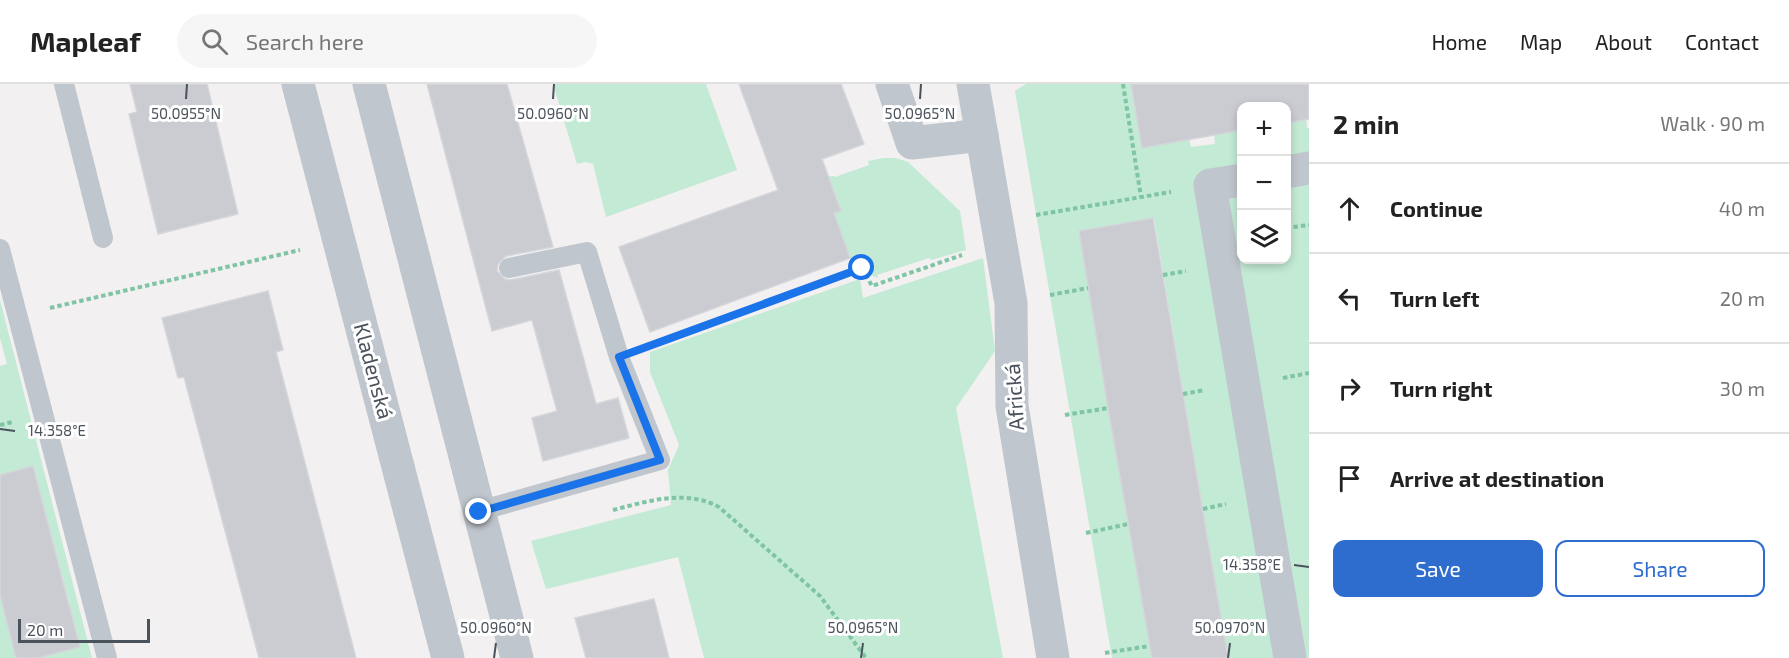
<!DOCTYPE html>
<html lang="en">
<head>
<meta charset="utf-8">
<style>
  :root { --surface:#fff; --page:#f6f6f6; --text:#222; --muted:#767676; --line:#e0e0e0; --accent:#2e6dce }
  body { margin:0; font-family:"Exo 2",sans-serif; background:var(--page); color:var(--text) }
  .controls { position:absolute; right:18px; top:18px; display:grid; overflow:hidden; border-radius:12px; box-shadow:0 3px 9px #0003 }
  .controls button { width:54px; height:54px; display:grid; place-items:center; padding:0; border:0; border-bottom:2px solid var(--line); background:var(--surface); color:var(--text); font:30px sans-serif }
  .scale { position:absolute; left:18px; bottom:15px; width:132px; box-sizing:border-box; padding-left:6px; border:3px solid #4a525b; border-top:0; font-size:16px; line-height:21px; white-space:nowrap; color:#4a525b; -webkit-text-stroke:4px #fff; paint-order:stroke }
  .stop { position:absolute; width:18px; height:18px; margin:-14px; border:4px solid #1a73e8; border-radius:50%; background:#fff }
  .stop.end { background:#1a73e8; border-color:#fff; box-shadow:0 2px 6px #0008 }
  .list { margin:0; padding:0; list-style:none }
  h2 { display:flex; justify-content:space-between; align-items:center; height:78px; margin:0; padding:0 24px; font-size:26px }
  h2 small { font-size:20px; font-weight:400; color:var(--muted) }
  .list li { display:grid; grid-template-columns:39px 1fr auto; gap:18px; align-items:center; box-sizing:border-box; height:90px; padding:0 24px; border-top:2px solid var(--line) }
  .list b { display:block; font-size:22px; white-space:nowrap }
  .list em { font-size:20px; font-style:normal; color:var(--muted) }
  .actions { display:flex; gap:12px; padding:18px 24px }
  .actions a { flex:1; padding:14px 0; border:2px solid var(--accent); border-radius:12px; text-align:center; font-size:21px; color:var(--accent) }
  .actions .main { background:var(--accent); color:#fff }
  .icon { flex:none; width:33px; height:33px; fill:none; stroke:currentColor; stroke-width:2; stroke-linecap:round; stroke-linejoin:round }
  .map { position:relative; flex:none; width:1309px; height:574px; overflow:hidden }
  header { display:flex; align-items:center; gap:36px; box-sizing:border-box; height:84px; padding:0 30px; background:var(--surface); border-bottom:2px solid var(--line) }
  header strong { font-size:28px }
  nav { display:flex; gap:33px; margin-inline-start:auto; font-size:21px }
  .search { width:420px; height:54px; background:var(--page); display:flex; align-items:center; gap:15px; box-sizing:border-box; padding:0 21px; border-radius:33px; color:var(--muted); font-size:22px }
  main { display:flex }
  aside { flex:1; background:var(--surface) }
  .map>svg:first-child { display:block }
  .green { fill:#c3ead4 }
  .building { fill:#cbccd2; stroke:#d4d6da; stroke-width:1.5 }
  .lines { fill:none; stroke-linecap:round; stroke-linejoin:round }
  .path { stroke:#7fc5a5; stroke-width:4; stroke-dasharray:4.5 3; stroke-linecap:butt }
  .lane { stroke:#c0c6cd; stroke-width:20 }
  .street { stroke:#c0c6cd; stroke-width:33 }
  .route { stroke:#1a73e8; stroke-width:8 }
  .ticks { fill:none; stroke:#4a525b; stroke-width:2 }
  .labels { text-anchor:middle; stroke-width:6; stroke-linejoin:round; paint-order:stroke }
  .street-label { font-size:21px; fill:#4a525b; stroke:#fff }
  .ticks-label { font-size:15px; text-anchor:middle; fill:#4a525b; stroke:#fff; stroke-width:6; stroke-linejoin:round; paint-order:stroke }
</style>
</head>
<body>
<header>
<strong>Mapleaf</strong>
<div class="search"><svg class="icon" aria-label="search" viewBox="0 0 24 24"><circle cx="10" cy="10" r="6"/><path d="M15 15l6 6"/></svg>Search here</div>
<nav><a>Home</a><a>Map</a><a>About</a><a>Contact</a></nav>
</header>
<main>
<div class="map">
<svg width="1309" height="574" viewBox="0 0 1309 574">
  <rect width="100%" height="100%" fill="#f2f0f0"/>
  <g class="green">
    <path d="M 553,0 L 706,0 L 737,86 L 606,133 L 593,80 L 586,78 L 577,80 Z"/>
    <path d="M 1026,0 L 1131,0 L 1189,55 L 1191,63 L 1215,60 L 1214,51 L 1241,46 L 1242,176 L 1286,176 L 1287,39 L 1306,35 L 1307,44 L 1309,44 L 1309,574 L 1228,574 L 1154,134 L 1079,147 L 1152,574 L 1112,574 L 1015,7 Z"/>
    <path d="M 884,74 L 896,74 L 908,78 L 960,127 L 966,166 L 931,176 L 929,174 L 877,191 L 878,194 L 865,189 L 862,183 L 854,185 L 834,129 L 840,127 L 827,93 L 833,92 L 835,93 L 869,81 L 868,77 Z"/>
    <path d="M 983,174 L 995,267 L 956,324 L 1003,574 L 704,574 L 678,473 L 546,505 L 531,457 L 671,421 L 668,386 L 679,361 L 650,288 L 650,268 L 860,195 L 863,214 Z"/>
    <path d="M 0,216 L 92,574 L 38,574 L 70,521 L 33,383 L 0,391 L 0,282 L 7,280 L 0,254 Z"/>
    <path d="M 0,511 L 16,574 L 0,574 Z"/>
  </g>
  <g class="building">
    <path d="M 130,0 L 207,0 L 238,130 L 158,150 L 129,30 L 137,28 Z"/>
    <path d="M 427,0 L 507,0 L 553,163 L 506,172 L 498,180 L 497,187 L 505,195 L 511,196 L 559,186 L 596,320 L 618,314 L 629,354 L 543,377 L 532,334 L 557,327 L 532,236 L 492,247 Z"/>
    <path d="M 739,0 L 841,0 L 864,60 L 822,75 L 841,127 L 834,129 L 850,174 L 650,248 L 619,163 L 778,106 Z"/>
    <path d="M 1131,0 L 1309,0 L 1309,35 L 1287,39 L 1287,22 L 1242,22 L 1242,46 L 1142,64 Z"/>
    <path d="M 1153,134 L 1228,574 L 1152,574 L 1108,324 L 1079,147 Z"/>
    <path d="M 268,207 L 283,266 L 276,268 L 356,574 L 259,574 L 184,293 L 178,294 L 162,234 Z"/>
    <path d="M 33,382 L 80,563 L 38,574 L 16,574 L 0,511 L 0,391 Z"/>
    <path d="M 654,515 L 669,574 L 586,574 L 575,534 Z"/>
  </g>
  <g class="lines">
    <g class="path">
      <path d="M 1123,0 L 1141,113"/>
      <path d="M 1036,131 L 1171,108"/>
      <path d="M 1286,144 L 1309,141"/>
      <path d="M 1163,191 L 1186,187"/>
      <path d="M 1050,211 L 1088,204"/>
      <path d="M 50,224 L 300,166"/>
      <path d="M 651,262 L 862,184 L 872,202 L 962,171"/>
      <path d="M 1283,294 L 1309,289"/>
      <path d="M 1183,310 L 1205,306"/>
      <path d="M 1065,331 L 1108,324"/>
      <path d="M 0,341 L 13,338"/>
      <path d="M 1203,425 L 1226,420"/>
      <path d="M 613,426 C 648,417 686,405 719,423 L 820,512 L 866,574"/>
      <path d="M 1086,449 L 1128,440"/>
      <path d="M 1224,550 L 1246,546"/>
      <path d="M 1105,569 L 1149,562"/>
    </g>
    <g class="lane">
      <path d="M 64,0 L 103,154"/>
      <path d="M 0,165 L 107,574"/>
      <path d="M 479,427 L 660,376 L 619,273 L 587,168 L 509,184"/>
    </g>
    <g class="street">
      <path d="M 298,0 L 448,574"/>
      <path d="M 369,0 L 517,574"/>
      <path d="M 892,0 L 912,59 L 982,51"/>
      <path d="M 973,0 L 1011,219 L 1012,322 L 1053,574"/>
      <path d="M 1286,88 L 1309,84"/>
      <path d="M 1242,96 L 1210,101 L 1290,574"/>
    </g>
  </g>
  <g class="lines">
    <path class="route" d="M 479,428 L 660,376 L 619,273 L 862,184"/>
  </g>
  <path class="ticks" d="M 186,15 L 187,0M 553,15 L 554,0M 920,15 L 921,0M 0,345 L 15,347M 1294,481 L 1309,483M 494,574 L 496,559M 861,574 L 863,559M 1228,574 L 1230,559"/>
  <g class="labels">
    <g class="street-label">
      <text transform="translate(373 287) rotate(75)" y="7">Kladenská</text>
      <text transform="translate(1015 313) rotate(-94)" y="7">Africká</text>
    </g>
  </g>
  <g class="ticks-label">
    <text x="186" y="35">50.0955°N</text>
    <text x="553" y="35">50.0960°N</text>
    <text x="920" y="35">50.0965°N</text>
    <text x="57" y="352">14.358°E</text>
    <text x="1252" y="486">14.358°E</text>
    <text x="496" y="549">50.0960°N</text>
    <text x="863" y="549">50.0965°N</text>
    <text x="1230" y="549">50.0970°N</text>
  </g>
</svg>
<div class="controls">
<button>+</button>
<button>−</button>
<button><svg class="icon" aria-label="layers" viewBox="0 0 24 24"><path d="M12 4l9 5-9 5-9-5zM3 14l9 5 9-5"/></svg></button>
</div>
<div class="scale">20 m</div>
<div class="stop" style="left:862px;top:184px"></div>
<div class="stop end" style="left:479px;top:428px"></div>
</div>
<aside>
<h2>2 min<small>Walk · 90 m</small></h2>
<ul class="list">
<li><svg class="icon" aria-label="ahead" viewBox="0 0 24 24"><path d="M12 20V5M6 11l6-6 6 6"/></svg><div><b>Continue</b></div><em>40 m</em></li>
<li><svg class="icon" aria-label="left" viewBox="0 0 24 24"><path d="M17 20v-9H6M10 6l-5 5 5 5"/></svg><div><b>Turn left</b></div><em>20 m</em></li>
<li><svg class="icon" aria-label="right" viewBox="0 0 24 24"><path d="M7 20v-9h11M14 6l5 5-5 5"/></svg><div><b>Turn right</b></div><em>30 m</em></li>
<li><svg class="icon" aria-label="arrive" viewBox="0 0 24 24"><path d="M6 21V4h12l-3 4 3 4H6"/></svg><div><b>Arrive at destination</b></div></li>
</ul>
<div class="actions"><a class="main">Save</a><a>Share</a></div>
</aside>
</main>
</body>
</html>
